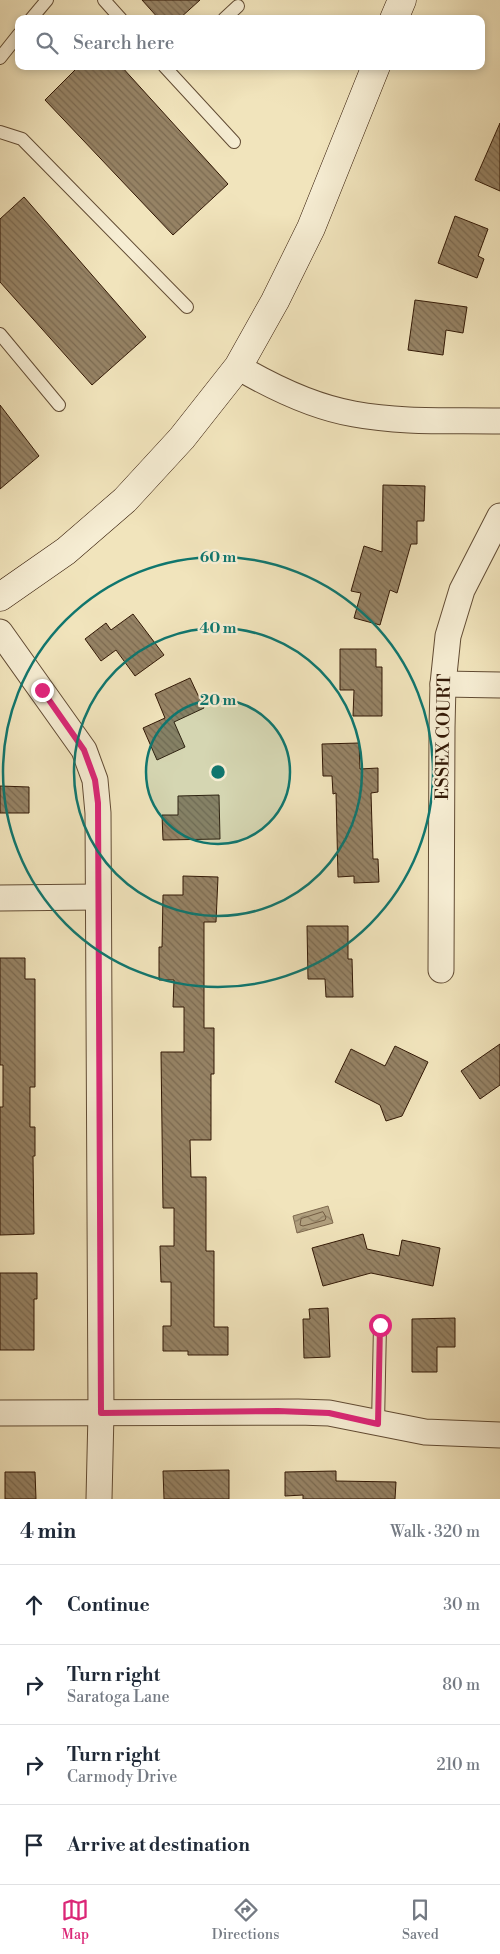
<!DOCTYPE html>
<html lang="en">
<head>
<meta charset="utf-8">
<style>
  :root { --surface:#fff; --page:#f2f2f3; --text:#1f2937; --muted:#747a83; --line:#e0e1e3; --accent:#db2777 }
  body { margin:0; font-family:"Libre Bodoni",serif; background:var(--page); color:var(--text) }
  .stop { position:absolute; width:15px; height:15px; margin:-11px; border:4px solid #db2777; border-radius:50%; background:#fff }
  .stop.end { background:#db2777; border-color:#fff; box-shadow:0 1px 5px #0008 }
  .list { margin:0; padding:0; list-style:none }
  h2 { display:flex; justify-content:space-between; align-items:center; height:65px; margin:0; padding:0 20px; font-size:21px }
  h2 small { font-size:16px; font-weight:400; color:var(--muted) }
  .list li { display:grid; grid-template-columns:32px 1fr auto; gap:15px; align-items:center; box-sizing:border-box; height:80px; padding:0 20px; border-top:1px solid var(--line) }
  .list b { display:block; font-size:19px; white-space:nowrap }
  .list p { margin:0; font-size:16px; white-space:nowrap; color:var(--muted) }
  .list em { font-size:16px; font-style:normal; color:var(--muted) }
  .icon { flex:none; width:28px; height:28px; fill:none; stroke:currentColor; stroke-width:2; stroke-linecap:round; stroke-linejoin:round }
  .map { position:relative; flex:none; width:500px; height:1499px; overflow:hidden }
  .search { position:absolute; background:var(--surface); box-shadow:0 2px 8px #0003; left:15px; right:15px; top:15px; height:55px; display:flex; align-items:center; gap:12px; box-sizing:border-box; padding:0 18px; border-radius:10px; color:var(--muted); font-size:19px }
  .sheet { height:385px; background:var(--surface) }
  nav { display:flex; justify-content:space-around; align-items:center; box-sizing:border-box; height:70px; border-top:1px solid var(--line); background:var(--surface); font-size:14px; color:var(--muted) }
  nav a { display:grid; justify-items:center; gap:2px }
  nav .on { color:var(--accent) }
  .map>svg:first-child { display:block }
  .water { fill:url(#water-waves); stroke:#7e694e }
  .lines { fill:none; stroke-linecap:round; stroke-linejoin:round }
  .shore { stroke:#725c42; stroke-width:1 }
  .building { fill:url(#building-back-hatch); stroke:#331906 }
  .lane-casing { stroke:#624c34; stroke-width:14 }
  .street-casing { stroke:#624c34; stroke-width:27 }
  .secondary-casing { stroke:#331906; stroke-width:29 }
  .lane { stroke:#f6edd3; stroke-width:12 }
  .street { stroke:#f6edd3; stroke-width:25 }
  .secondary { stroke:#f6edd3; stroke-width:28 }
  .route { stroke:#db2777; stroke-width:6 }
  .ring { fill:none; stroke:#0f766e; stroke-width:2.5 }
  .labels { text-anchor:middle; stroke-width:4.5; stroke-linejoin:round; paint-order:stroke }
  .street-label { font-size:18px; fill:#331906; stroke:#f6edd3 }
  .centre { fill:#0f766e; stroke:#f6edd3; stroke-width:2.5 }
  .ring-label { font-size:15px; text-anchor:middle; font-weight:bold; fill:#0f766e; stroke:#f6edd3; stroke-width:4.5; stroke-linejoin:round; paint-order:stroke }
</style>
</head>
<body>
<div class="map">
<svg width="500" height="1499" viewBox="0 0 500 1499">
  <defs>
    <pattern id="water-waves" width="16" height="10" patternUnits="userSpaceOnUse" patternTransform="scale(1.25)"><rect width="16" height="10" fill="#b09f7e"/><path d="M0 5q4-4 8 0t8 0" fill="none" stroke="#908165"/></pattern>
    <pattern id="building-back-hatch" width="6" height="6" patternUnits="userSpaceOnUse" patternTransform="scale(1.25)"><rect width="6" height="6" fill="#968365"/><path d="M-1 5l2 2M0 0l6 6M5-1l2 2" fill="none" stroke="#7b6a51"/></pattern>
  </defs>
  <rect width="100%" height="100%" fill="#f1e4bc"/>
  <filter id="stains"><feTurbulence type="fractalNoise" baseFrequency=".004" numOctaves="4"/><feColorMatrix values="0 0 0 0 .2 0 0 0 0 .09 0 0 0 0 .02 0 0 0 .5 -.17"/></filter>
  <radialGradient id="worn" r=".72"><stop offset=".6" stop-color="#630" stop-opacity="0"/><stop offset="1" stop-color="#630" stop-opacity=".3"/></radialGradient>
  <path class="water" d="M 328,1206 L 333,1223 L 297,1233 L 293,1216 Z"/>
  <g class="lines">
    <path class="shore" d="M 323,1212 L 326,1217 L 325,1220 L 303,1226 L 300,1225 L 301,1219 Z"/>
  </g>
  <g class="building">
    <path d="M 142,0 L 200,0 L 179,19 L 159,19 Z"/>
    <path d="M 79,66 L 121,66 L 228,184 L 173,235 L 45,100 Z"/>
    <path d="M 500,123 L 500,191 L 475,180 Z"/>
    <path d="M 24,197 L 146,337 L 92,385 L 0,282 L 0,219 Z"/>
    <path d="M 455,216 L 488,229 L 478,256 L 484,259 L 477,278 L 438,263 Z"/>
    <path d="M 415,300 L 467,307 L 463,333 L 446,330 L 443,355 L 408,350 Z"/>
    <path d="M 0,405 L 39,456 L 0,489 Z"/>
    <path d="M 383,485 L 425,486 L 424,521 L 417,521 L 417,544 L 411,544 L 397,593 L 390,590 L 380,625 L 354,618 L 361,593 L 351,591 L 364,546 L 382,552 Z"/>
    <path d="M 133,614 L 164,655 L 135,676 L 116,650 L 101,661 L 85,639 L 106,623 L 111,630 Z"/>
    <path d="M 340,649 L 376,649 L 376,667 L 382,667 L 382,716 L 353,716 L 354,690 L 340,690 Z"/>
    <path d="M 190,678 L 204,708 L 174,722 L 185,747 L 157,760 L 143,728 L 165,718 L 155,694 Z"/>
    <path d="M 359,743 L 360,769 L 378,768 L 378,792 L 371,793 L 373,859 L 378,859 L 379,882 L 354,883 L 354,876 L 338,877 L 336,793 L 333,794 L 332,776 L 323,776 L 322,744 Z"/>
    <path d="M 0,786 L 29,787 L 29,813 L 0,813 Z"/>
    <path d="M 219,795 L 220,839 L 163,840 L 162,815 L 178,815 L 178,796 Z"/>
    <path d="M 183,876 L 218,877 L 216,922 L 204,922 L 204,1028 L 214,1028 L 214,1074 L 211,1074 L 211,1140 L 190,1140 L 191,1177 L 206,1177 L 206,1251 L 214,1251 L 214,1327 L 228,1327 L 228,1355 L 188,1355 L 188,1351 L 163,1351 L 163,1326 L 171,1326 L 171,1282 L 161,1282 L 160,1246 L 174,1246 L 174,1208 L 163,1208 L 161,1052 L 184,1052 L 184,1007 L 173,1007 L 174,980 L 159,980 L 159,947 L 162,947 L 163,895 L 183,895 Z"/>
    <path d="M 307,926 L 348,926 L 348,959 L 352,959 L 353,997 L 326,997 L 325,979 L 308,979 Z"/>
    <path d="M 0,958 L 25,958 L 25,979 L 35,979 L 35,1087 L 30,1087 L 30,1127 L 35,1127 L 35,1156 L 33,1156 L 34,1234 L 0,1235 L 0,1107 L 3,1107 L 3,1065 L 0,1065 Z"/>
    <path d="M 500,1044 L 500,1085 L 480,1099 L 461,1071 Z"/>
    <path d="M 395,1046 L 428,1062 L 402,1116 L 386,1121 L 380,1105 L 335,1082 L 351,1049 L 385,1066 Z"/>
    <path d="M 363,1234 L 367,1249 L 399,1256 L 402,1240 L 440,1248 L 433,1286 L 371,1273 L 323,1286 L 312,1248 Z"/>
    <path d="M 0,1273 L 37,1273 L 37,1299 L 34,1299 L 34,1350 L 0,1350 Z"/>
    <path d="M 328,1308 L 330,1357 L 304,1358 L 303,1319 L 310,1319 L 309,1309 Z"/>
    <path d="M 455,1318 L 455,1347 L 437,1347 L 437,1372 L 412,1372 L 412,1319 Z"/>
    <path d="M 229,1470 L 229,1499 L 164,1499 L 163,1471 Z"/>
    <path d="M 336,1471 L 336,1481 L 396,1482 L 395,1499 L 303,1499 L 303,1495 L 285,1496 L 285,1472 Z"/>
    <path d="M 5,1472 L 35,1472 L 36,1499 L 5,1499 Z"/>
  </g>
  <g class="lines">
    <g class="lane-casing">
      <g id="lane">
        <path d="M 104,0 L 121,19"/>
        <path d="M 31,19 L 47,0"/>
        <path d="M 224,19 L 238,6"/>
        <path d="M 0,58 L 19,34"/>
        <path d="M 164,66 L 234,142"/>
        <path d="M 0,132 L 22,139 L 187,307"/>
        <path d="M 0,334 L 59,405"/>
        <path d="M 378,1424 L 380,1325"/>
      </g>
    </g>
    <g class="street-casing">
      <g id="street">
        <path d="M 238,367 C 274,388 313,407 354,414 C 402,423 452,420 500,421"/>
        <path d="M 0,632 L 84,750 L 95,780 L 98,813 L 101,1413 L 99,1499"/>
        <path d="M 443,684 L 500,685"/>
        <path d="M 0,898 L 98,897"/>
        <path d="M 441,970 L 442,728 L 443,684 L 448,636 L 462,590 L 500,516"/>
        <path d="M 0,1413 L 298,1412 L 329,1413 L 425,1432 L 500,1435"/>
      </g>
    </g>
    <g class="secondary-casing">
      <g id="secondary">
        <path d="M 394,19 L 402,0"/>
        <path d="M 0,597 L 66,551 L 125,500 L 182,438 L 238,367 L 275,301 L 311,228 L 376,66"/>
      </g>
    </g>
    <use href="#lane" class="lane"/>
    <use href="#street" class="street"/>
    <use href="#secondary" class="secondary"/>
  </g>
  <g class="lines">
    <path class="route" d="M 42,690 L 84,750 L 95,780 L 98,803 L 101,1413 L 278,1411 L 329,1413 L 378,1424 L 380,1325"/>
  </g>
  <circle cx="218" cy="772" r="72" fill="#0f766e" fill-opacity=".12"/>
  <g class="ring">
    <circle cx="218" cy="772" r="72"/>
    <circle cx="218" cy="772" r="144"/>
    <circle cx="218" cy="772" r="215"/>
  </g>
  <g class="labels">
    <g class="street-label">
      <text transform="translate(443 737) rotate(-89)" y="6">ESSEX COURT</text>
    </g>
  </g>
  <circle cx="218" cy="772" r="8" class="centre"/>
  <g class="ring-label">
    <text x="218" y="562">60 m</text>
    <text x="218" y="633">40 m</text>
    <text x="218" y="705">20 m</text>
  </g>
  <rect width="100%" height="100%" filter="url(#stains)"/>
  <rect width="100%" height="100%" fill="url(#worn)"/>
</svg>
<div class="stop" style="left:380px;top:1325px"></div>
<div class="stop end" style="left:42px;top:690px"></div>
<div class="search"><svg class="icon" aria-label="search" viewBox="0 0 24 24"><circle cx="10" cy="10" r="6"/><path d="M15 15l6 6"/></svg>Search here</div>
</div>
<section class="sheet">
<h2>4 min<small>Walk · 320 m</small></h2>
<ul class="list">
<li><svg class="icon" aria-label="ahead" viewBox="0 0 24 24"><path d="M12 20V5M6 11l6-6 6 6"/></svg><div><b>Continue</b></div><em>30 m</em></li>
<li><svg class="icon" aria-label="right" viewBox="0 0 24 24"><path d="M7 20v-9h11M14 6l5 5-5 5"/></svg><div><b>Turn right</b><p>Saratoga Lane</p></div><em>80 m</em></li>
<li><svg class="icon" aria-label="right" viewBox="0 0 24 24"><path d="M7 20v-9h11M14 6l5 5-5 5"/></svg><div><b>Turn right</b><p>Carmody Drive</p></div><em>210 m</em></li>
<li><svg class="icon" aria-label="arrive" viewBox="0 0 24 24"><path d="M6 21V4h12l-3 4 3 4H6"/></svg><div><b>Arrive at destination</b></div></li>
</ul>
</section>
<nav>
<a class="on"><svg class="icon" aria-label="map" viewBox="0 0 24 24"><path d="M3 6l6-2 6 2 6-2v14l-6 2-6-2-6 2zM9 4v14M15 6v14"/></svg>Map</a>
<a><svg class="icon" aria-label="directions" viewBox="0 0 24 24"><path d="M12 3l9 9-9 9-9-9zM9 14v-3h6M13 9l2 2-2 2"/></svg>Directions</a>
<a><svg class="icon" aria-label="saved" viewBox="0 0 24 24"><path d="M7 4h10v16l-5-4-5 4z"/></svg>Saved</a>
</nav>
</body>
</html>
